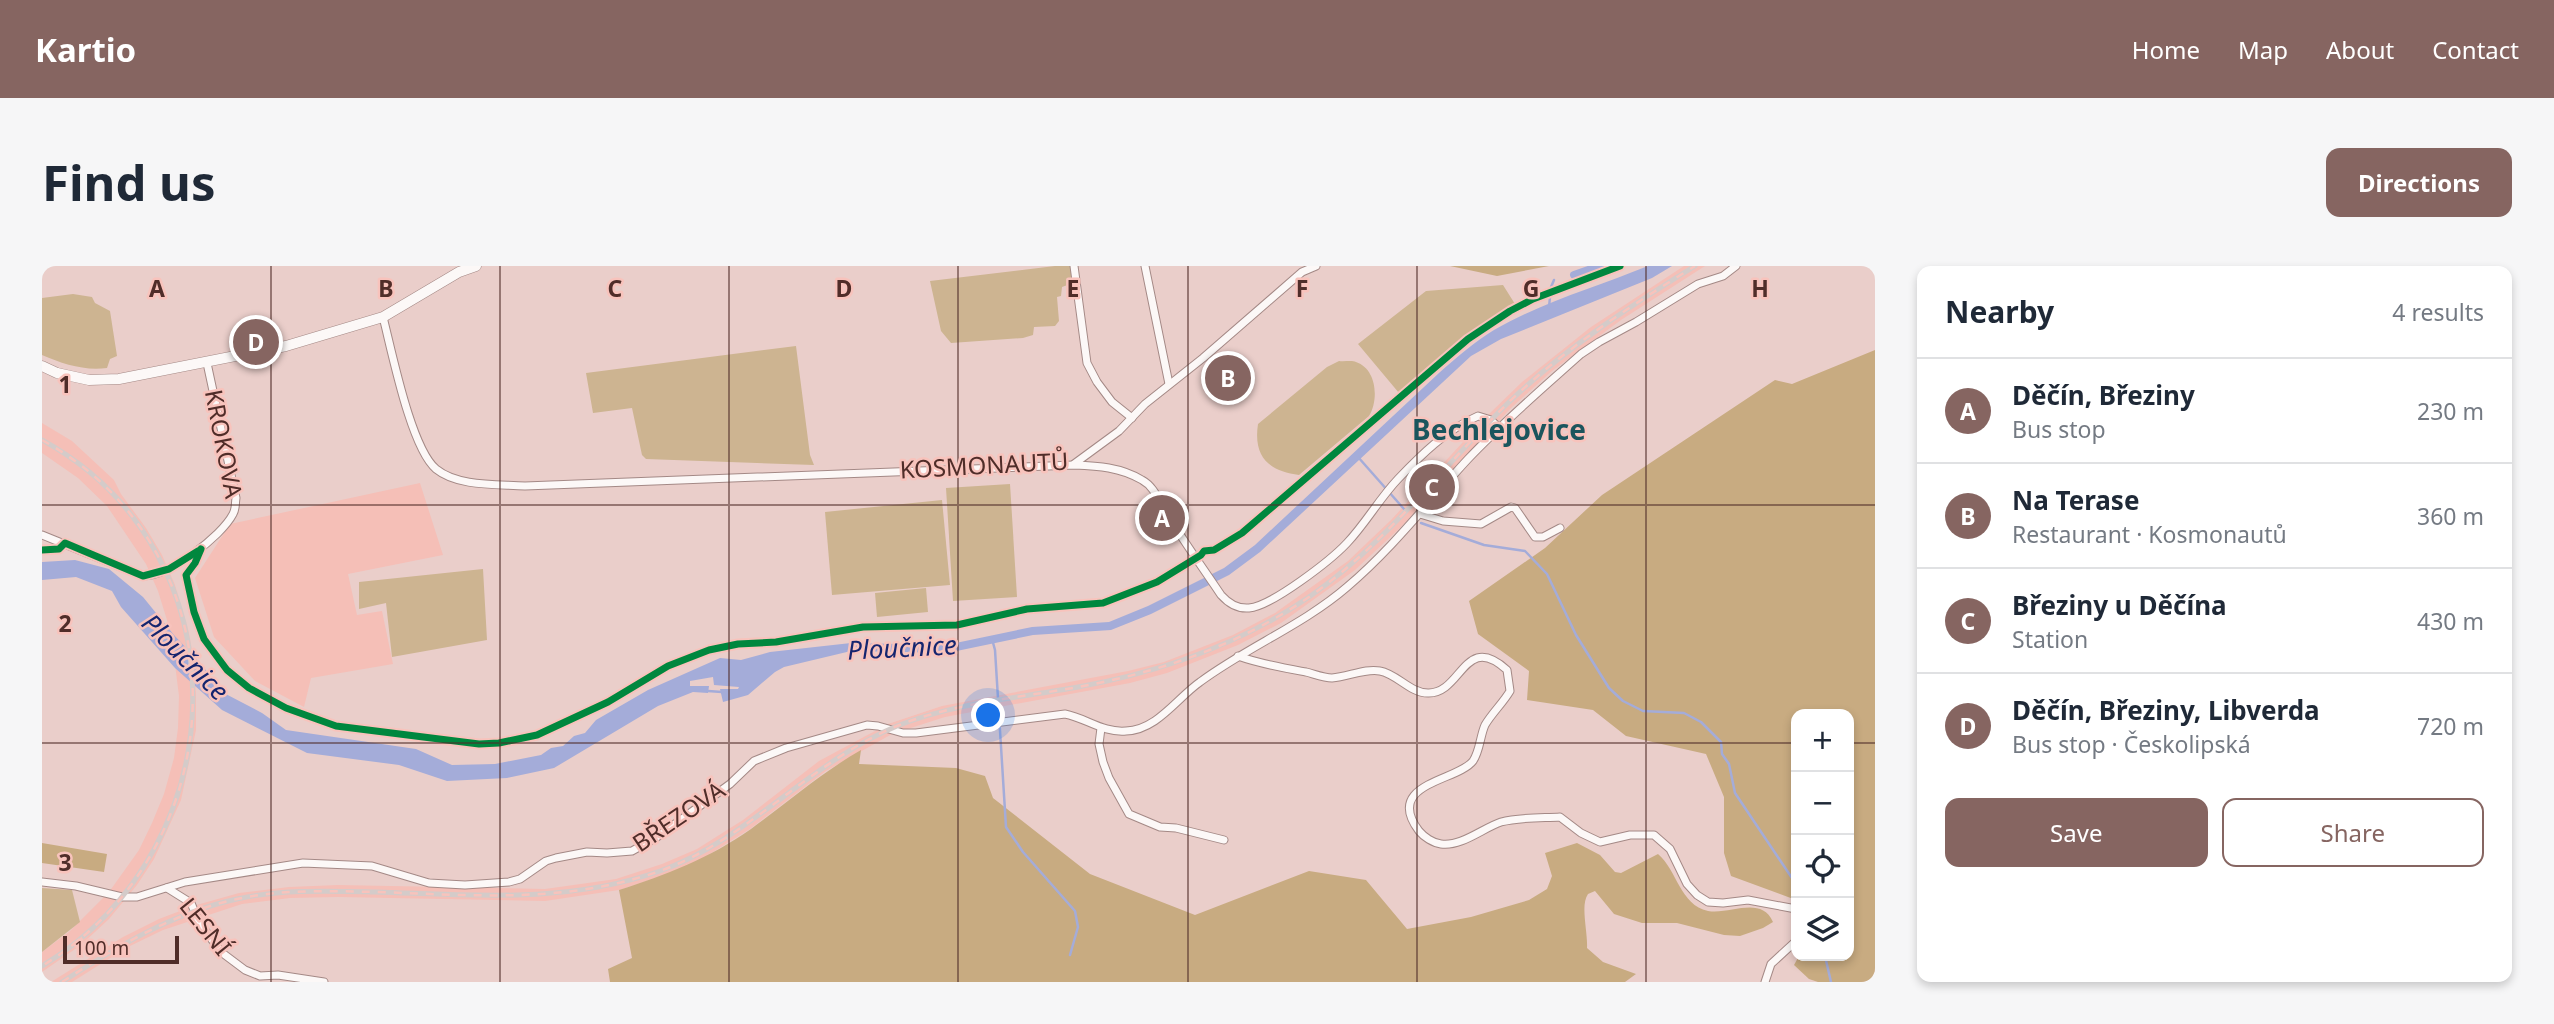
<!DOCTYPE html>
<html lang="en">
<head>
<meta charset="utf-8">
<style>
  :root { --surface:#fff; --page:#f6f6f7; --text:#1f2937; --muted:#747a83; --line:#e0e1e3; --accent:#866561 }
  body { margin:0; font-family:"Noto Sans",sans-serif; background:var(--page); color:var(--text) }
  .controls { position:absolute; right:21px; bottom:21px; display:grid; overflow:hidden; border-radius:14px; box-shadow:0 4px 10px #0003 }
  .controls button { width:63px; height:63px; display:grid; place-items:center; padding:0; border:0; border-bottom:2px solid var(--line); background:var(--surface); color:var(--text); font:35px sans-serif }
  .scale { position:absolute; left:21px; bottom:18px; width:116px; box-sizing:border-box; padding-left:7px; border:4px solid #502d29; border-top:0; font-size:19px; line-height:24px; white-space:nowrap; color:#502d29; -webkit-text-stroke:5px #f8c3bc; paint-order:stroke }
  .you { position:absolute; left:947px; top:450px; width:24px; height:24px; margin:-18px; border:5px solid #fff; border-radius:50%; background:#1a73e8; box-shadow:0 0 0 10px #1a73e833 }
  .badge { display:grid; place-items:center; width:46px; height:46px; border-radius:50%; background:var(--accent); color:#fff; font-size:23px; font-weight:700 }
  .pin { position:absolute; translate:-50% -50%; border:4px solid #fff; box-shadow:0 2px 7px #0006 }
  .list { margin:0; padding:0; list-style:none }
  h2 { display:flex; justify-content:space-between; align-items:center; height:91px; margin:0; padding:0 28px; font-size:30px }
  h2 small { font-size:23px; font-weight:400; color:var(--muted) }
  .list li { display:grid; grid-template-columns:46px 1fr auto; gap:21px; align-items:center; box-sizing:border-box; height:105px; padding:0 28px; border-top:2px solid var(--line) }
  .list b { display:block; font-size:26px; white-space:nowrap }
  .list p { margin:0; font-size:23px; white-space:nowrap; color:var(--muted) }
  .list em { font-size:23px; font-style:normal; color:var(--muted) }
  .actions { display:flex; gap:14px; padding:21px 28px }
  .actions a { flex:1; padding:16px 0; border:2px solid var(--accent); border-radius:14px; text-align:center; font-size:24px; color:var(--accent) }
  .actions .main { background:var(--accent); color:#fff }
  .icon { flex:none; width:38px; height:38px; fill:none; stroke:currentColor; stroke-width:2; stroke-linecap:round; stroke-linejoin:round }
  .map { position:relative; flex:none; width:1833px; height:716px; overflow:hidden; border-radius:14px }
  header { display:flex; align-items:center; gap:42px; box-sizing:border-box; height:98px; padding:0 35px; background:var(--accent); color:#fff }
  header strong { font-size:33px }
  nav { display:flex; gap:38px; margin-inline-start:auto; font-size:24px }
  .intro { display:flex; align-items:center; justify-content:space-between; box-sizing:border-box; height:168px; padding:0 42px }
  h1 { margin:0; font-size:49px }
  .button { padding:18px 32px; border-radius:14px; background:var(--accent); color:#fff; font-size:24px; font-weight:700 }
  main { display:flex; gap:42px; padding:0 42px }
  aside { flex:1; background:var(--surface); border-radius:14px; box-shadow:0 4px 10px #0003 }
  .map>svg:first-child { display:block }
  .built { fill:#f5bfb7 }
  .green { fill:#cdb491 }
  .forest { fill:#c8ab81 }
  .water { fill:#a4acd9 }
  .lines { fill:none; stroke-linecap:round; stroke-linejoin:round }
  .stream { stroke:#a4acd9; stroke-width:2.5 }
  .canal { stroke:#a4acd9; stroke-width:8 }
  .minor-casing { stroke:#a48986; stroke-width:9 }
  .secondary-casing { stroke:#a48986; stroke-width:11 }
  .minor { stroke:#fcf8f7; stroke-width:7 }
  .secondary { stroke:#fcf8f7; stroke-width:10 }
  .rail-casing { stroke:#d4cbc9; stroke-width:5 }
  .rail { stroke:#f8c3bc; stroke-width:2.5; stroke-dasharray:8; stroke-linecap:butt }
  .cycleway-casing { stroke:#f8c3bc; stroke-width:11 }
  .cycleway { stroke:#00873e; stroke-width:7 }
  .grid { fill:none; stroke:#502d29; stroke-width:2; stroke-opacity:0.55 }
  .labels { text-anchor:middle; stroke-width:5; stroke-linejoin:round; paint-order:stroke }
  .street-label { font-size:24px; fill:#502d29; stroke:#f8c3bc }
  .water-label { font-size:26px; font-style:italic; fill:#15256f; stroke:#f8c3bc }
  .quarter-label { font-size:28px; font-weight:bold; fill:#1b555d; stroke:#f8c3bc }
  .grid-label { font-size:23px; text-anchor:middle; font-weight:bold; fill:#502d29; stroke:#f8c3bc; stroke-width:5; stroke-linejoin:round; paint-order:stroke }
</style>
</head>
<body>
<header>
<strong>Kartio</strong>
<nav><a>Home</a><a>Map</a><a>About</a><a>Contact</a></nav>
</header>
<div class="intro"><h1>Find us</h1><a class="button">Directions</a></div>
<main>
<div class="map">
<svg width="1833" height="716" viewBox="0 0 1833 716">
  <rect width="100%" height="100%" fill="#eaceca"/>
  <g class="built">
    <path d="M 1642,0 L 1663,0 L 1579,54 L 1510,105 L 1469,142 L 1358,262 L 1313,304 L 1239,357 L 1196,379 L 1125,407 L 1088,417 L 903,451 L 850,468 L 784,505 L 708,563 L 660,593 L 623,609 L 577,624 L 503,635 L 296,631 L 248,632 L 200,638 L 121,664 L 86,681 L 30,716 L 9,716 L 81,671 L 117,653 L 151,640 L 197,627 L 247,621 L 296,619 L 503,623 L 574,613 L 620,598 L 655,583 L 701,554 L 777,495 L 846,458 L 900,440 L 1086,405 L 1122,396 L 1191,369 L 1233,347 L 1306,295 L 1349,254 L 1445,150 L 1480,116 L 1549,61 Z"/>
    <path d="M 0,157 L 30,175 L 72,214 L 79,228 L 104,262 L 120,289 L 133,319 L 146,363 L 152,394 L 154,429 L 154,464 L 139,534 L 112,593 L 95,619 L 67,653 L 39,679 L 0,706 L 0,686 L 28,665 L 67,626 L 97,584 L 110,557 L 122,528 L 132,492 L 136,462 L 137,430 L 129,367 L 116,325 L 104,298 L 65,240 L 36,212 L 0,187 Z"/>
    <path d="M 378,217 L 401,289 L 306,308 L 315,349 L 340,345 L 351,398 L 269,412 L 262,441 L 213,415 L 172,371 L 153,312 L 188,258 Z"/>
  </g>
  <g class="green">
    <path d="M 1013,0 L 1030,0 L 1031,17 L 1020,21 L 1019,30 L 1015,31 L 1017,55 L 1013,60 L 992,61 L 991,69 L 981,72 L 909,77 L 899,65 L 888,15 Z"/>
    <path d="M 1461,19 L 1473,38 L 1424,70 L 1357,127 L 1316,78 L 1384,25 Z"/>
    <path d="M 31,28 L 50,31 L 53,37 L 68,45 L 75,90 L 68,93 L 65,102 C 42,105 21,98 0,89 L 0,32 Z"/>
    <path d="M 754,80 L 768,189 L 772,199 L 604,193 L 600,189 L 590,142 L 551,147 L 544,107 Z"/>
    <path d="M 1297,95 C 1302,96 1310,94 1314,96 C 1335,103 1337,134 1327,150 L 1257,209 C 1227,205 1211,191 1216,158 L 1285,101 Z"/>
    <path d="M 968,218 L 975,331 L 911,335 L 904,222 Z"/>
    <path d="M 900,234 L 908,319 L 790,329 L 783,246 Z"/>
    <path d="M 441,303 L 445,374 L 350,391 L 344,337 L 317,343 L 317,316 Z"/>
    <path d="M 884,322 L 886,346 L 835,351 L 833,327 Z"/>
    <path d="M 0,622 L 30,624 L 38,656 L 0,686 Z"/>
  </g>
  <g class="forest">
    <path d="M 1408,0 L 1507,0 L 1455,10 Z"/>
    <path d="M 1833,84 L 1833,716 L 1776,716 L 1767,713 L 1752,699 L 1757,690 L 1807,690 L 1807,448 L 1754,448 L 1754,634 L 1689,610 L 1682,587 L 1682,531 L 1664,488 L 1584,470 L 1551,444 L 1485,434 L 1487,405 L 1436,368 L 1427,335 L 1503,282 L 1560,229 L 1733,114 L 1750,118 Z"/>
    <path d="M 819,484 L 817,498 L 914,502 L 943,510 L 951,532 L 1048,608 L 1153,649 L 1267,605 L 1324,614 L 1365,663 L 1429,651 L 1487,634 L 1505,623 L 1510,610 L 1503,587 L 1535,577 L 1558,589 L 1573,606 L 1579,607 L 1616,588 C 1635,604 1638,639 1666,645 C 1688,649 1719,629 1731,656 L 1721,662 L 1698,670 L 1682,669 L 1635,657 L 1600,657 L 1572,648 L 1553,625 L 1546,628 C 1538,639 1546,666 1545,682 L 1561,696 L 1594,708 L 1583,716 L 568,716 L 566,703 L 590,692 L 577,624 C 624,609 668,592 709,563 C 746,536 779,507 819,484 Z"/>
    <path d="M 0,577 L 65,588 L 62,606 L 0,597 Z"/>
  </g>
  <path class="water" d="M 1606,0 L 1630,0 L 1610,12 L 1459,73 L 1429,90 L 1218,286 L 1187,309 L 1109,348 L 1069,364 L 991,369 L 905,387 L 809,385 L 742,401 L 733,406 L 706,429 L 681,436 L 678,423 L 696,423 L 697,421 L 672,419 L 671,411 L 648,415 L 648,420 L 667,420 L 666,427 L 651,426 L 616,440 L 512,502 L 465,512 L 405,515 L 357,499 L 265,487 L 180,444 L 133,402 L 79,341 L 70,325 L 34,311 L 0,314 L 0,296 L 33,294 L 67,303 L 101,331 L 132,369 L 161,400 L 178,425 L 220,447 L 244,464 L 374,483 L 410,499 L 453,498 L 499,489 L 509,482 L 521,480 L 532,470 L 543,467 L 554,454 L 606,424 L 678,392 L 699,394 L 728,386 L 809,377 L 904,379 L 990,361 L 1067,356 L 1106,340 L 1182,302 L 1213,279 L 1397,107 C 1414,92 1432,76 1452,64 C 1498,37 1557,20 1606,0 Z"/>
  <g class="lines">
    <g class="stream">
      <path d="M 1507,41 L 1509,21 L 1512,14"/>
      <path d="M 1316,191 L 1362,243"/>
      <path d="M 1379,257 L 1442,279 L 1483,285 L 1505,308 L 1534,369 L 1567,422 L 1581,435 L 1601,445 L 1642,447 L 1659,456 L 1679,476 L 1680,488 L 1687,498 L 1693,527 L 1754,618"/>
      <path d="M 950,373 L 953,384 L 964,561 L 981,586 L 1033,645 L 1036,661 L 1028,689"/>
      <path d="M 666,425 L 680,426"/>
      <path d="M 1783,690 L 1789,716"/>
    </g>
    <path class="canal" d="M 1532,9 L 1558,0"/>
    <g class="minor-casing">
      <g id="minor">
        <path d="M 1032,0 L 1045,97 L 1055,116 L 1070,136 L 1090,152"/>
        <path d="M 1103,0 L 1127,118"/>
        <path d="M 341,51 C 350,86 369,182 394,203 C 416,221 456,218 483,220 L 1032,199 C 1056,200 1078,201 1100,214 C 1113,221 1117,236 1125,248 C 1142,276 1161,302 1179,329 C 1187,338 1196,343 1207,342 C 1230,340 1289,294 1305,277 C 1324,257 1337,233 1356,213 C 1379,189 1404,164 1436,150 L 1449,154 L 1458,163"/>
        <path d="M 1032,198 L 1077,165 L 1103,138 L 1161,92 L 1260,6 L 1274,0"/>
        <path d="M 1378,248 L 1401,255 L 1439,258 L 1469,241 L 1473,242 L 1493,271 L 1501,271 L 1518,262"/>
        <path d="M 0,269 L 101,310 C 127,310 179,271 191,248 C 194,243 193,238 194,232 L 165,97"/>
        <path d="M 1196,390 C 1218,398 1242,402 1264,406 C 1272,408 1282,412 1290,412 C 1306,411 1323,402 1338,405 C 1355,408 1368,427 1386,427 C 1420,428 1422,365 1465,404 L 1468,425 C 1461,437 1450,447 1443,459 C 1438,470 1438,485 1431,495 C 1416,515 1341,517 1377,565 C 1382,571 1391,577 1399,578 C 1419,581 1441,562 1459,556 C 1477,551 1499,552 1518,551 L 1539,567 L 1558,576 L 1588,569 L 1612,569 L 1628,583 L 1645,618 L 1655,629 L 1666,636 L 1681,637 L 1706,634 L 1754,643"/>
        <path d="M 1059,462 L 1057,478 L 1061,496 L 1067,512 L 1087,548 L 1118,561 L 1134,562 L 1182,574"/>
        <path d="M 0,616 L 34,620 L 80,631 L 95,631 L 143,616 L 261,597 L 330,600 L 387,617 L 423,619 L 467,616 L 478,613 L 504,595 L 514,592 L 545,586 L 565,587 L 590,585 L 615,571 L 688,518 L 712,495 L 744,482 L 825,459 L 836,460 L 861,467 L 874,467 L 1023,448 C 1044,452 1061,467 1084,465 C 1115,464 1135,432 1158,416 C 1205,381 1261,359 1305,321 C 1350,283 1386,236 1426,193 C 1461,156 1501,122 1539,88 L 1557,76 L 1594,56 L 1656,18 L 1681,10 L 1694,0"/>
        <path d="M 125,622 L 149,637 L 157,656 L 179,686 L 203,704 L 218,710 L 236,709 L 282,716"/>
        <path d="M 1723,716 L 1729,698 L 1754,675"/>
      </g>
    </g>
    <g class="secondary-casing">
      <path id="secondary" d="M 0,100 L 15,107 L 47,114 L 77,113 L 244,80 L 341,51 L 417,6 L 434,0"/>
    </g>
    <use href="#minor" class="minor"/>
    <use href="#secondary" class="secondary"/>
    <g class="rail-casing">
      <g id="rail">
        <path d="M 0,174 C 206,287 196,582 0,700"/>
        <path d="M 20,716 C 75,681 130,647 195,633 C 240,623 288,625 334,626 C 431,629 524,638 618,605 C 707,573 768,496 855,460 C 912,437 976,432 1036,421 C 1119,406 1197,379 1267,331 C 1345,277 1399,202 1466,137 C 1522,83 1587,41 1653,0"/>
      </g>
    </g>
    <use href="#rail" class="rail"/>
    <g class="cycleway-casing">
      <g id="cycleway">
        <path d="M 159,283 L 153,297 L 144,309 L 152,346 L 162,373 L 185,404 L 207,422 L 244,442 L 294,460 L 437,478 L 457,477 L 495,469 L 566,436 L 626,400 L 667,384 L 696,378 L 734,376 L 821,361 L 915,359 L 985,343 L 1061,337 L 1115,316 L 1159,289 L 1162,285 L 1172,284 L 1200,267 L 1426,73 L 1468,45 L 1491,33 L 1578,0"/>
        <path d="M 0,284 L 17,283 L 23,277 L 101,310 L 127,303 L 156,285"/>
      </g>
    </g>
    <use href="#cycleway" class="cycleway"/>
  </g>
  <path class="grid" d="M 229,0 L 229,716M 458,0 L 458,716M 687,0 L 687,716M 916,0 L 916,716M 1146,0 L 1146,716M 1375,0 L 1375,716M 1604,0 L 1604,716M 0,239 L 1833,239M 0,477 L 1754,477M 1807,477 L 1833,477"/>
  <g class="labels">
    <g class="street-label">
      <text transform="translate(181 178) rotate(79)" y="8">KROKOVA</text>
      <text transform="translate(942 200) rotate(-3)" y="8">KOSMONAUTŮ</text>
      <text transform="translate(637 551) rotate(-34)" y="8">BŘEZOVÁ</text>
      <text transform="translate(163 661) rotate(51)" y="8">LESNÍ</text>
    </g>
    <g class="water-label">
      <text transform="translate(860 382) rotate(-3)" y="9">Ploučnice</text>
      <text transform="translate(143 391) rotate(45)" y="9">Ploučnice</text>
    </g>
    <g class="quarter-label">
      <text x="1457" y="174">Bechlejovice</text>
    </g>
  </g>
  <g class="grid-label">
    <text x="115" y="31">A</text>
    <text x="344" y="31">B</text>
    <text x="573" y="31">C</text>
    <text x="802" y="31">D</text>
    <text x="1031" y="31">E</text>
    <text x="1260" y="31">F</text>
    <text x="1489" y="31">G</text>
    <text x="1718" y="31">H</text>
    <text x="23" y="127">1</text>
    <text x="23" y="366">2</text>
    <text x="23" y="605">3</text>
  </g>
</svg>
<div class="controls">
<button>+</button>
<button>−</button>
<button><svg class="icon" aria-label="locate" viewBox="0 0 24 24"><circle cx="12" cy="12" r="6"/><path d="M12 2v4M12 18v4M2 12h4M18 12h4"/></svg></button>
<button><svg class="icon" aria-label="layers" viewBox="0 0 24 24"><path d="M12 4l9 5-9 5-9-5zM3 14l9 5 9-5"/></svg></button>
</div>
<div class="scale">100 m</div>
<div class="you"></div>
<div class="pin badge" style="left:1120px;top:252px">A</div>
<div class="pin badge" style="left:1186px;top:112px">B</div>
<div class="pin badge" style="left:1390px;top:221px">C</div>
<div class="pin badge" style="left:214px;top:76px">D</div>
</div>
<aside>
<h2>Nearby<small>4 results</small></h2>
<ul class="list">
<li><span class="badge">A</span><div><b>Děčín, Březiny</b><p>Bus stop</p></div><em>230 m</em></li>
<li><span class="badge">B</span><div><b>Na Terase</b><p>Restaurant · Kosmonautů</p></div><em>360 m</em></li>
<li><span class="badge">C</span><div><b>Březiny u Děčína</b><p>Station</p></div><em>430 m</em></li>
<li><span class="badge">D</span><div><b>Děčín, Březiny, Libverda</b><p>Bus stop · Českolipská</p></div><em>720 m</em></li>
</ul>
<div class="actions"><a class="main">Save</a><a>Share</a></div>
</aside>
</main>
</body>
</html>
